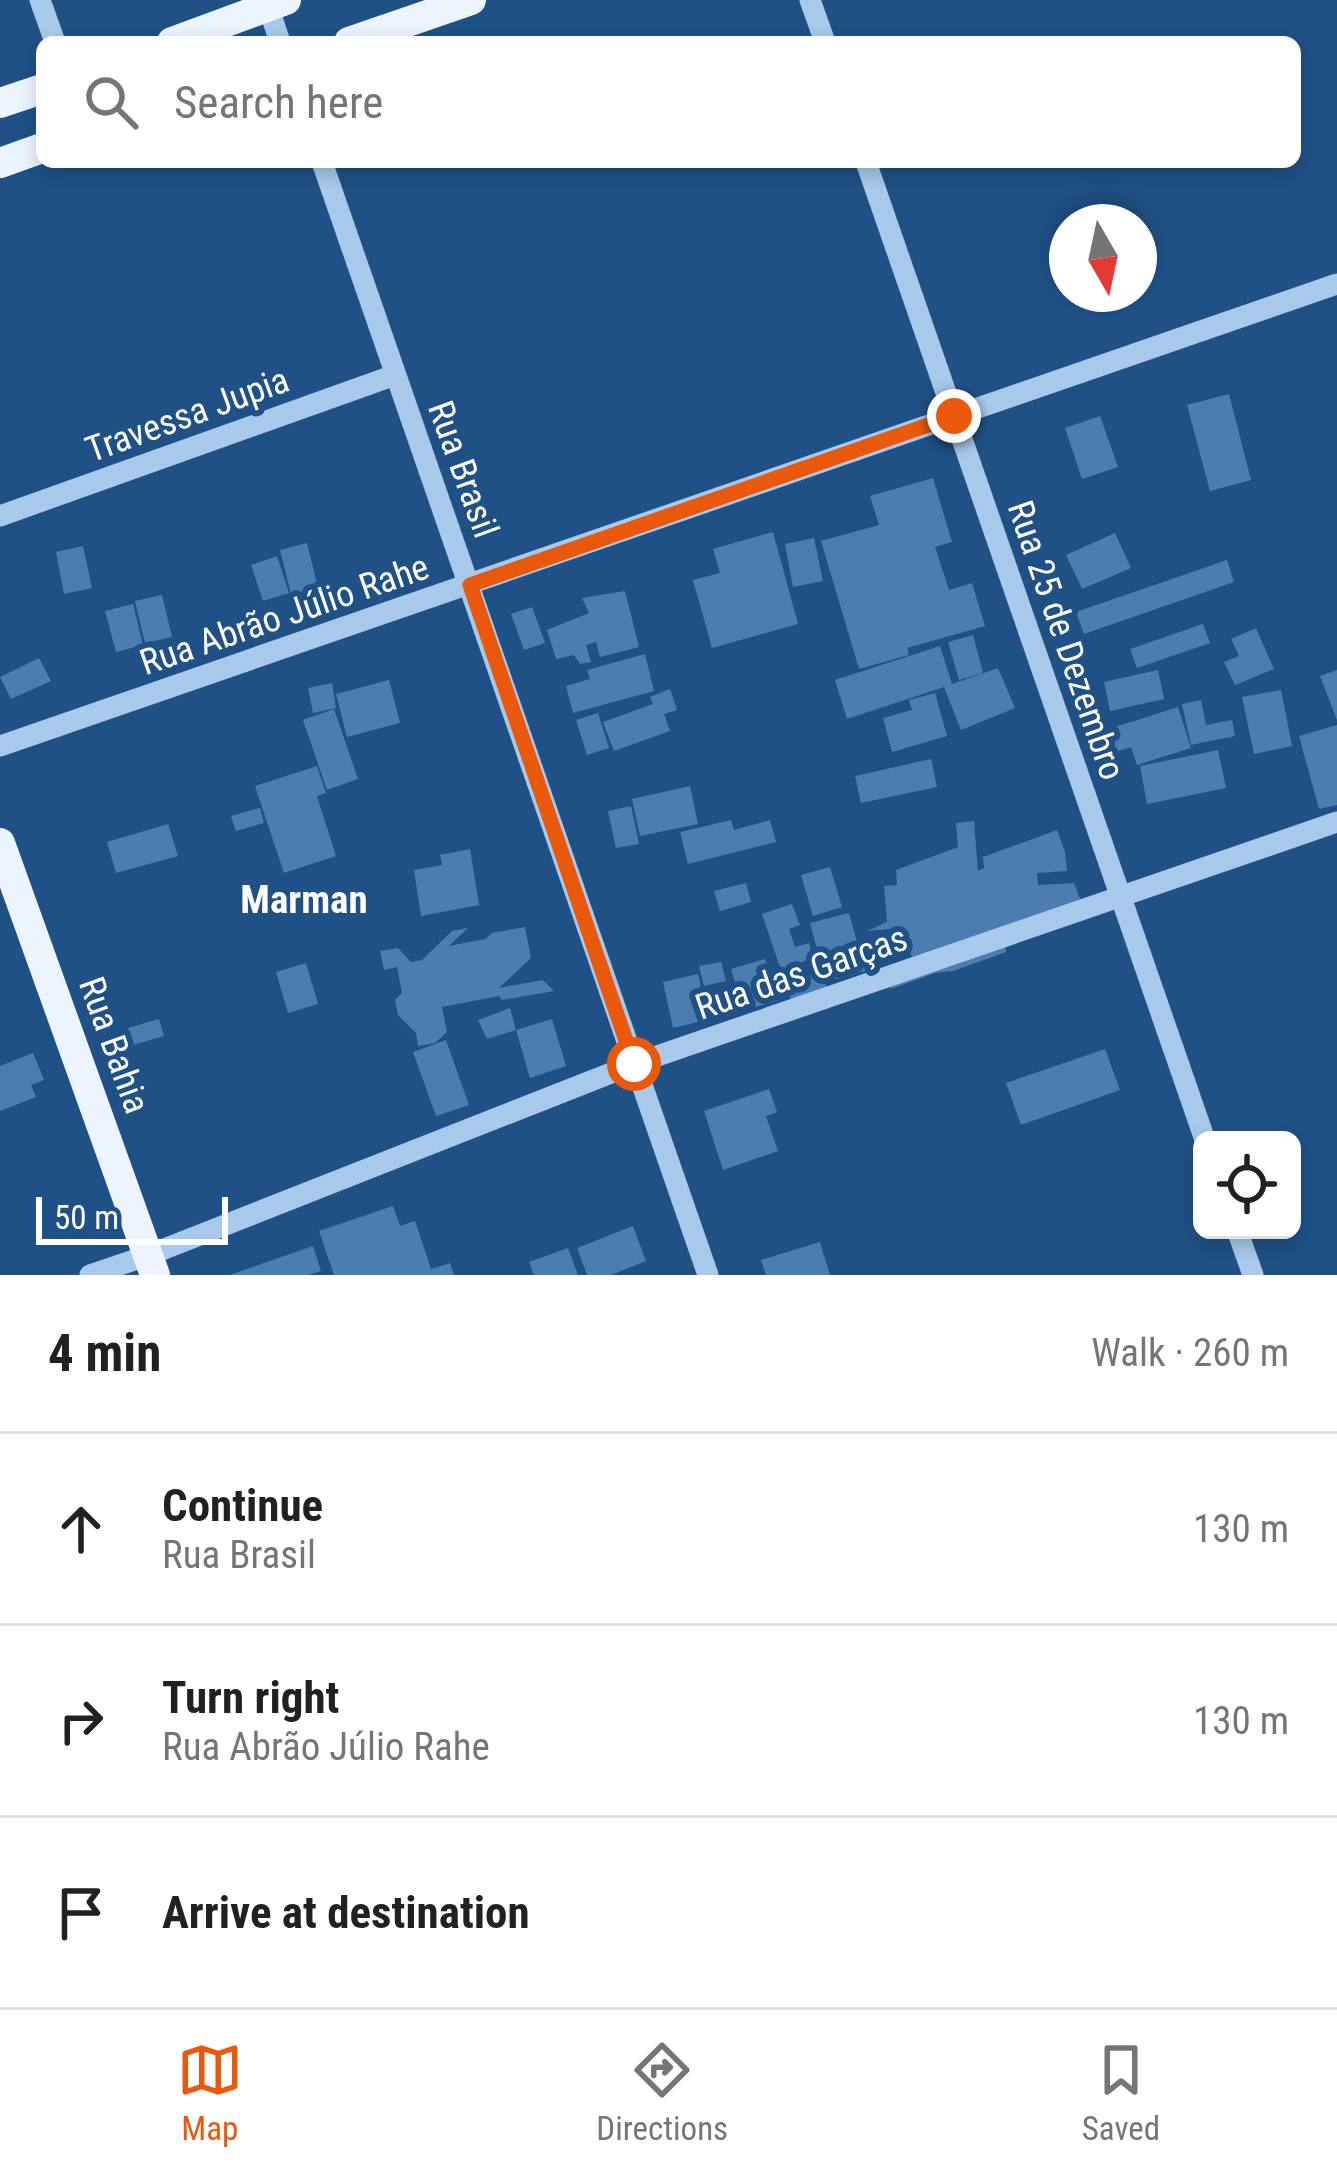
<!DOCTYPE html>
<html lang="en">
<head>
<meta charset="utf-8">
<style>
  :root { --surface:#fff; --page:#f2f2f2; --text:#202124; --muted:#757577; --line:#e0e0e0; --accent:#ea580c }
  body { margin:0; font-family:"Roboto Condensed",sans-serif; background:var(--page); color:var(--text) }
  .controls { position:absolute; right:36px; bottom:36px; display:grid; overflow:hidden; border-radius:18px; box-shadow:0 6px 18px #0003 }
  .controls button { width:108px; height:108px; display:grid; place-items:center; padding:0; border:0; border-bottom:3px solid var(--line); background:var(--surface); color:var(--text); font:60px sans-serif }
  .compass { position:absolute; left:1049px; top:204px; width:108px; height:108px; border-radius:50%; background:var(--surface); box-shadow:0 6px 18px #0003; rotate:171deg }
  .scale { position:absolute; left:36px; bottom:30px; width:192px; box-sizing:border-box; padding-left:12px; border:6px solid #fff; border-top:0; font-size:33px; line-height:42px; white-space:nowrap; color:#fff; -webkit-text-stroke:9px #1f5186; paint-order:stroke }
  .stop { position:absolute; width:36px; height:36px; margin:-27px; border:9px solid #ea580c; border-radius:50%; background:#fff }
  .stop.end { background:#ea580c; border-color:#fff; box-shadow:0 3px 12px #0008 }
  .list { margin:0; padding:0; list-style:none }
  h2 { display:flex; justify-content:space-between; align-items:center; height:156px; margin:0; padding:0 48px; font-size:51px }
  h2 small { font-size:39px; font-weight:400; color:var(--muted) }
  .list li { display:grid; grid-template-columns:78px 1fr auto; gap:36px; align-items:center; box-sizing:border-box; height:192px; padding:0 48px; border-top:3px solid var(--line) }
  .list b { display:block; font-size:45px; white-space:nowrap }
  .list p { margin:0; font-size:39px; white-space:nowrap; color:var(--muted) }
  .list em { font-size:39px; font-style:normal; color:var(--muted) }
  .icon { flex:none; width:66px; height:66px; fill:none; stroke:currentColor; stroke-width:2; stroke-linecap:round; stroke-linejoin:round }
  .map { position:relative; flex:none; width:1337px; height:1275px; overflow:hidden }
  .search { position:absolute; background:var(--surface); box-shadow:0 6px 18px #0003; left:36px; right:36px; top:36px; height:132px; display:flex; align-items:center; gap:30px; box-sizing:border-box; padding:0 42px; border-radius:18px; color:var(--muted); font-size:45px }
  .sheet { height:732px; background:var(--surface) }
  nav { display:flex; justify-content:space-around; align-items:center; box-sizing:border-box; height:168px; border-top:3px solid var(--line); background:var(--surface); font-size:33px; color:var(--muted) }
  nav a { display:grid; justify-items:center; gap:6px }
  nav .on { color:var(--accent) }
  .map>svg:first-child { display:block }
  .building { fill:#4b7db0 }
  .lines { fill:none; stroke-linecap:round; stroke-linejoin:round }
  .minor { stroke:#a8c9ea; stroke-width:21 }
  .major { stroke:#ecf4fe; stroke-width:30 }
  .route { stroke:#ea580c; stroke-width:15 }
  .labels { text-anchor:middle; stroke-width:12; stroke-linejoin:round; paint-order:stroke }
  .street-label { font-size:36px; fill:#fff; stroke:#1f5186 }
  .neighbourhood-label { font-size:39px; font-weight:bold; fill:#fff; stroke:#1f5186 }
</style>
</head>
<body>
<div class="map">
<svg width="1337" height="1275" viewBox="0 0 1337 1275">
  <rect width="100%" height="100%" fill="#1f5186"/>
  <g class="building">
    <path d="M 1229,394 L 1251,480 L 1210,491 L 1187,405 Z"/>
    <path d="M 1100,416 L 1118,467 L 1082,479 L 1065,428 Z"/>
    <path d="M 933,478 L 952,542 L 935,547 L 949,590 L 972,583 L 985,626 L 907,648 L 909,655 L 859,669 L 821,541 L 879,525 L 870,496 Z"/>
    <path d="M 773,532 L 798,624 L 712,648 L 693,580 L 720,573 L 713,549 Z"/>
    <path d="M 1115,533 L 1131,568 L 1082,589 L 1066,555 Z"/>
    <path d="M 814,538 L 823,581 L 793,587 L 785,544 Z"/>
    <path d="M 307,543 L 318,588 L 291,594 L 280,550 Z"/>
    <path d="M 83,546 L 92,588 L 64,594 L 56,552 Z"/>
    <path d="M 277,556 L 289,593 L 263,601 L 251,565 Z"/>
    <path d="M 1227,560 L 1234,582 L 1084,634 L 1076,612 Z"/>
    <path d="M 625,591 L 639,647 L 600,657 L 596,642 L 586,645 L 591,662 L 580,664 L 574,655 L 556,659 L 547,630 L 589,613 L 582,598 Z"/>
    <path d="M 162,595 L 172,637 L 145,643 L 135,601 Z"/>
    <path d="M 133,604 L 143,645 L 116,652 L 105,611 Z"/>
    <path d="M 532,607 L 545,643 L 524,650 L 511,614 Z"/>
    <path d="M 1203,624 L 1210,643 L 1137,668 L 1130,649 Z"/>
    <path d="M 1256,628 L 1274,669 L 1235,685 L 1224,662 L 1239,656 L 1231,639 Z"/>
    <path d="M 973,635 L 983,673 L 959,680 L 948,642 Z"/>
    <path d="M 940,646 L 952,684 L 998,668 L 1015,708 L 961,730 L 944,687 L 847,719 L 835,680 Z"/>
    <path d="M 645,654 L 654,691 L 573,713 L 566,686 L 590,679 L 587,670 Z"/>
    <path d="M 39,658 L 51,681 L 11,699 L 0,677 Z"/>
    <path d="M 1158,670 L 1164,699 L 1110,711 L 1104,682 Z"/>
    <path d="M 1337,670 L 1337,720 L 1320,676 Z"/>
    <path d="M 389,680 L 400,723 L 347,737 L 336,694 Z"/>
    <path d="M 332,683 L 336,708 L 313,713 L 308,688 Z"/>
    <path d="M 670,689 L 677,710 L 664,714 L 670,731 L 614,751 L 603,722 L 653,704 L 650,697 Z"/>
    <path d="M 1281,690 L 1292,746 L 1254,754 L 1242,697 Z"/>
    <path d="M 935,693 L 947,736 L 892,752 L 883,718 L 912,710 L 909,700 Z"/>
    <path d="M 1201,700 L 1206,725 L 1232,720 L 1235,736 L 1191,745 L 1182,704 Z"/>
    <path d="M 1178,707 L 1191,748 L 1137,765 L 1131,747 L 1116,752 L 1109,729 Z"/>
    <path d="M 334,709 L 358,779 L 327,790 L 303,720 Z"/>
    <path d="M 598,713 L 609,748 L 587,755 L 576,720 Z"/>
    <path d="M 1337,725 L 1337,805 L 1319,809 L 1299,736 Z"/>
    <path d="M 1218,750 L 1226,788 L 1147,804 L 1140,766 Z"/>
    <path d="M 931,759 L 937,787 L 861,803 L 855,776 Z"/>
    <path d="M 317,766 L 326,793 L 317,796 L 336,856 L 284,873 L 255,786 Z"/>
    <path d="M 690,786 L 698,824 L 640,836 L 632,799 Z"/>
    <path d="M 631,806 L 639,844 L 616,848 L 608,811 Z"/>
    <path d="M 260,808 L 264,823 L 236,831 L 231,816 Z"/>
    <path d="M 731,820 L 734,830 L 770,820 L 776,842 L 688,864 L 680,832 Z"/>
    <path d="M 974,821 L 978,871 L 984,868 L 983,857 L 1057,830 L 1065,852 L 1067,871 L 1037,873 L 1038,885 L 1074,883 L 1083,907 L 1005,937 L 1006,952 L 953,971 L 935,973 L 891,989 L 883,968 L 912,957 L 901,928 L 867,931 L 887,922 L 884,886 L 897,885 L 896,870 L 958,847 L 956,823 Z"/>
    <path d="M 168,824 L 178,856 L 116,873 L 107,842 Z"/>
    <path d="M 470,849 L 479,905 L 421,916 L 414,870 L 442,865 L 440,855 Z"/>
    <path d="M 830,867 L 842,907 L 813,916 L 801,875 Z"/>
    <path d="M 746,883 L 751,902 L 720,911 L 714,891 Z"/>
    <path d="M 792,904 L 800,925 L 789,929 L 795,947 L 809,943 L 813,958 L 799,963 L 804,978 L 823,971 L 810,923 L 849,913 L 865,971 L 825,982 L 829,994 L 793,1006 L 762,914 Z"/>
    <path d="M 525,927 L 531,958 L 499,988 L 543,980 L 554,991 L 502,1000 L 499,996 L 442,1007 L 447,1032 L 435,1043 L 418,1046 L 416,1033 L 398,1015 L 395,1000 L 402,993 L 397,967 L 384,970 L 380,951 L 398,948 L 411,962 L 422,960 L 452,931 L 468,928 L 449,946 L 485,939 L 492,933 Z"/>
    <path d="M 765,959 L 777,1001 L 744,1010 L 731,969 Z"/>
    <path d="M 721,962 L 726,981 L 704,986 L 699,966 Z"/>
    <path d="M 306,963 L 318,1004 L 288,1013 L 276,972 Z"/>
    <path d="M 698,974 L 703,996 L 718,993 L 723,1016 L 673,1028 L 663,982 Z"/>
    <path d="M 510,1008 L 516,1030 L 487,1039 L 478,1020 Z"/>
    <path d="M 159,1019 L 164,1036 L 133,1045 L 128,1028 Z"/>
    <path d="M 552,1019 L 566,1066 L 530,1078 L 516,1030 Z"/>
    <path d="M 446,1040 L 469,1105 L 436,1116 L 413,1052 Z"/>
    <path d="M 1105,1049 L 1120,1090 L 1021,1125 L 1006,1083 Z"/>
    <path d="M 33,1053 L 44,1080 L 31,1085 L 36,1097 L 0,1111 L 0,1066 Z"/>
    <path d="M 769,1089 L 777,1112 L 766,1116 L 778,1151 L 723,1170 L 704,1111 Z"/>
    <path d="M 393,1206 L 400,1226 L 415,1221 L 431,1269 L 450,1263 L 454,1275 L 334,1275 L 319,1231 Z"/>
    <path d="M 633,1226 L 646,1261 L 611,1275 L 587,1275 L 577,1248 Z"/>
    <path d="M 820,1242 L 830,1275 L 766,1275 L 761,1260 Z"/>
    <path d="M 313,1246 L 321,1271 L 308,1275 L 230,1275 Z"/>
    <path d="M 568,1248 L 578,1275 L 534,1275 L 529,1262 Z"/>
  </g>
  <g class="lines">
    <g class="minor">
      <path d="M 40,0 L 55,42"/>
      <path d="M 266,0 L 280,42"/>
      <path d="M 810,0 L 825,42"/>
      <path d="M 322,162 L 708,1275"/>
      <path d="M 866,162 L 1205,1140"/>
      <path d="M 0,516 L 395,375"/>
      <path d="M 0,746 L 1337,284"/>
      <path d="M 1237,1230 L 1253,1275"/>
      <path d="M 90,1275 L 149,1255 L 634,1064 L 1337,822"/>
    </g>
    <g class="major">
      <path d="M 172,42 L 286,0"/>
      <path d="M 349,42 L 471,0"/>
      <path d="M 0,103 L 42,89"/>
      <path d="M 0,163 L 42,148"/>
      <path d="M 0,843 L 155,1275"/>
    </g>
  </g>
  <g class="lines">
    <path class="route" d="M 634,1064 L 470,585 L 954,416"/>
  </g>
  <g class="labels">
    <g class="street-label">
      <text transform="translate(187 414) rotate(-20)" y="13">Travessa Jupia</text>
      <text transform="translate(464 469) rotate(70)" y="13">Rua Brasil</text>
      <text transform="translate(284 614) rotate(-19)" y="13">Rua Abrão Júlio Rahe</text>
      <text transform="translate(1067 640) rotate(71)" y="13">Rua 25 de Dezembro</text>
      <text transform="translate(801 972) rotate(-19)" y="13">Rua das Garças</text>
      <text transform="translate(115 1045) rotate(70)" y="13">Rua Bahia</text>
    </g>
    <g class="neighbourhood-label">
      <text x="304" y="913">Marman</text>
    </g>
  </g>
</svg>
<div class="controls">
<button><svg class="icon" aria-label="locate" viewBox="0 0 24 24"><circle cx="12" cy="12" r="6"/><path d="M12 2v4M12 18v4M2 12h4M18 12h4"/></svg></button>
</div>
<svg class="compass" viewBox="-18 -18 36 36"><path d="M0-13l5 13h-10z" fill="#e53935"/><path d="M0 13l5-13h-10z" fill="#757577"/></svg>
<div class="scale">50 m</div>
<div class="stop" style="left:634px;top:1064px"></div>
<div class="stop end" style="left:954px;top:416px"></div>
<div class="search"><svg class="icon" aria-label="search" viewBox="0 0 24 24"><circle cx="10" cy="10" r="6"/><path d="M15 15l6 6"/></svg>Search here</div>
</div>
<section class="sheet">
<h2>4 min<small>Walk · 260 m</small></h2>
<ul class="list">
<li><svg class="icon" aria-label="ahead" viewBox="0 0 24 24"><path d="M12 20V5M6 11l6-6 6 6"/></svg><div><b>Continue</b><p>Rua Brasil</p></div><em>130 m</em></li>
<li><svg class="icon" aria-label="right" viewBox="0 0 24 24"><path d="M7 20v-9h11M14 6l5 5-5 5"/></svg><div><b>Turn right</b><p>Rua Abrão Júlio Rahe</p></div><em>130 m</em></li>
<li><svg class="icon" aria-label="arrive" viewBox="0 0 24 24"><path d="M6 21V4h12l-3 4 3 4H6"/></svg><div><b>Arrive at destination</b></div></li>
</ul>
</section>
<nav>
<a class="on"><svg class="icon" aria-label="map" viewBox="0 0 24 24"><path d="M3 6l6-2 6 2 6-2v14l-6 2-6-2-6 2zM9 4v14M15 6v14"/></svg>Map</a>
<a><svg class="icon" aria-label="directions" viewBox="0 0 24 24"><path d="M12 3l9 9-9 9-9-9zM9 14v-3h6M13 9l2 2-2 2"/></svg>Directions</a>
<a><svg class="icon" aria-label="saved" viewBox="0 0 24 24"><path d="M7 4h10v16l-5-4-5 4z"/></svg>Saved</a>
</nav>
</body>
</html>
